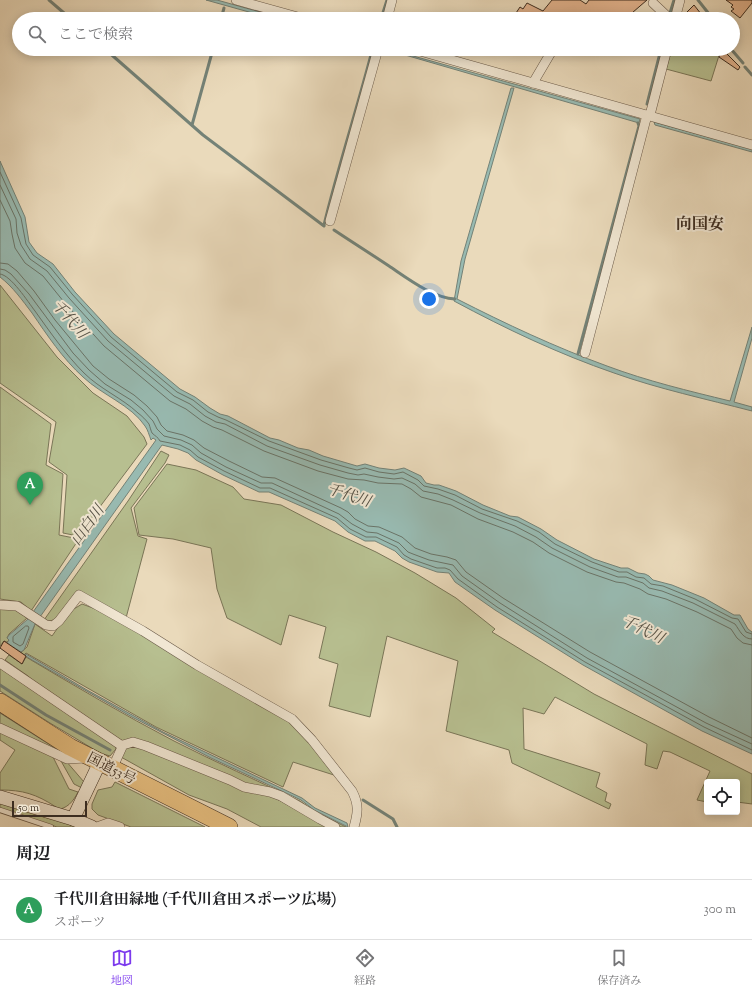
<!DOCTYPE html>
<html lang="ja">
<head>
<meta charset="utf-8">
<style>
  :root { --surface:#fff; --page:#f6f6f6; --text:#202124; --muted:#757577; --line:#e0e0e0; --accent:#7c3aed }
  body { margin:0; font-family:"Sorts Mill Goudy","Noto Serif JP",serif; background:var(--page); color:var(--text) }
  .controls { position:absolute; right:12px; bottom:12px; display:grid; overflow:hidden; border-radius:4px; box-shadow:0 2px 10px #0003 }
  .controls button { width:36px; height:36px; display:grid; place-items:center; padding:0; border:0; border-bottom:1px solid var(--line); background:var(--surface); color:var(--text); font:20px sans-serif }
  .scale { position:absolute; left:12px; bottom:10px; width:75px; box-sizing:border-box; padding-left:4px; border:2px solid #3d2d20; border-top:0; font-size:11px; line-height:14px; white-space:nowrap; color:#3d2d20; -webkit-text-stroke:3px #f1e7d3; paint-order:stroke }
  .you { position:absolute; left:429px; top:299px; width:14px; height:14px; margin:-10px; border:3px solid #fff; border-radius:50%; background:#1a73e8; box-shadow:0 0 0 6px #1a73e833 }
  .badge { display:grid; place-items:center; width:26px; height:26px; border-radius:50%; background:var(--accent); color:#fff; font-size:13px; font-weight:700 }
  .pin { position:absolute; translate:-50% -33px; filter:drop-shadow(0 1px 2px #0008) }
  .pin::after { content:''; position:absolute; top:21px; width:14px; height:12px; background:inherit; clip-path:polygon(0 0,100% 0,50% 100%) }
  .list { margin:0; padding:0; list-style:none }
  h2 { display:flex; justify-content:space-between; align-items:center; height:52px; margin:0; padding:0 16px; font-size:17px }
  h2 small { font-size:13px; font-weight:400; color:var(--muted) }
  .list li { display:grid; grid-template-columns:26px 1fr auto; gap:12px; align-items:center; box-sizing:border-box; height:60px; padding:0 16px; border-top:1px solid var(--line) }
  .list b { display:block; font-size:15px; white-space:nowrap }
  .list p { margin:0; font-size:13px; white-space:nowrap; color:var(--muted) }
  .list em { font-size:13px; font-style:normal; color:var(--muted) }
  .icon { flex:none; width:22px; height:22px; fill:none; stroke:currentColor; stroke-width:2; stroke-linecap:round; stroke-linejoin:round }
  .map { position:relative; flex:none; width:752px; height:827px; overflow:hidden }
  .search { position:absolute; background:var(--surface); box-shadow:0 2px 10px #0003; left:12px; right:12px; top:12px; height:44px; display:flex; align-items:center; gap:10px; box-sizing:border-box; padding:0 14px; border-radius:22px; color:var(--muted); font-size:15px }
  .sheet { height:112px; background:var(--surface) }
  nav { display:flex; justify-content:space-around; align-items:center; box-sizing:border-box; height:56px; border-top:1px solid var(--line); background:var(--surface); font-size:11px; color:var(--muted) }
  nav a { display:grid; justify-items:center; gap:2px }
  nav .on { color:var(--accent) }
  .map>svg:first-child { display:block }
  .green { fill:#b7bf90; stroke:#7a7658 }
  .water { fill:#98bab1; stroke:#748277 }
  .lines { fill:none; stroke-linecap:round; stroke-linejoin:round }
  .shore { stroke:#6a7468; stroke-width:1 }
  .stream { stroke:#748277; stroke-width:3 }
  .building { fill:#e3b48e; stroke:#3d2d20 }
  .lane-casing { stroke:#685847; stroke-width:6 }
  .street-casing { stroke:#685847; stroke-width:10 }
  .secondary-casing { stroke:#3d2d20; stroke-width:14 }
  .highway-casing { stroke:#3d2d20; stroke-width:18 }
  .lane { stroke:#f1e7d3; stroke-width:4.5 }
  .street { stroke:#f1e7d3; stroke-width:9 }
  .secondary { stroke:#f1e7d3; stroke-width:13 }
  .highway { stroke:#e5bd7e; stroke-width:17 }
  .labels { text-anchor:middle; stroke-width:4; stroke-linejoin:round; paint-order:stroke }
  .street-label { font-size:14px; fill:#3d2d20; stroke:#f1e7d3 }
  .water-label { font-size:15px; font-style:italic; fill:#545044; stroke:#f1e7d3 }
  .quarter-label { font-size:16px; font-weight:bold; fill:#3d2d20; stroke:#f1e7d3 }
</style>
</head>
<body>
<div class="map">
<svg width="752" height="827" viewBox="0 0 752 827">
  <rect width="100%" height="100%" fill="#eadabb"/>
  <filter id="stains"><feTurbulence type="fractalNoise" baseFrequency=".005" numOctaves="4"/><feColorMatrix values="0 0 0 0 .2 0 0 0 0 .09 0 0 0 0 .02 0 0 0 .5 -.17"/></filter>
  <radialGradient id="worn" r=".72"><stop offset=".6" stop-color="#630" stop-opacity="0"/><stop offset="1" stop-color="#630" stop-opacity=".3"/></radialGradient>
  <g class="green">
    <path d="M 672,49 L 721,49 L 711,81 L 666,69 Z"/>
    <path d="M 0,285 L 57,357 L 93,393 L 127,416 L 144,437 L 147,444 L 78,536 L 63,533 L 67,475 L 49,462 L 56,422 L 0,383 Z"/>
    <path d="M 0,387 L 51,424 L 46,465 L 63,474 L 59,535 L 79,539 L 31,611 L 21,602 L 0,599 Z"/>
    <path d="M 161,451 L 169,455 L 165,463 L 131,508 L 138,536 L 147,539 L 126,618 L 79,592 L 58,617 L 51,621 L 44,620 L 128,501 Z"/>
    <path d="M 167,464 L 196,470 L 233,487 L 244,499 L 281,505 L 333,532 L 376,552 L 415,573 L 456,598 L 495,629 L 492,632 L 594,694 L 752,774 L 752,804 L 737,802 L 737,782 L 707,782 L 707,802 L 697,800 L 710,771 L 670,752 L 663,751 L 657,769 L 645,765 L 647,744 L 555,697 L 544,714 L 523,708 L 524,749 L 600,773 L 596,787 L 607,793 L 605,801 L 611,804 L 609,809 L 512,763 L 509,750 L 446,731 L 458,661 L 387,636 L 370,717 L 329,706 L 338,664 L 319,658 L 326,627 L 289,615 L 281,645 L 227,618 L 217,589 L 211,548 L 173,539 L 139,535 L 134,508 Z"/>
    <path d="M 82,604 L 101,611 L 292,723 L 317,750 L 337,776 L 293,762 L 283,787 L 156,727 L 26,653 L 24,655 L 21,652 L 27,647 L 35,624 L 52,636 L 69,612 Z"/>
    <path d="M 0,608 L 16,610 L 27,618 L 9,634 L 7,638 L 9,640 L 7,642 L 4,641 L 0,646 Z"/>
    <path d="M 9,655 L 22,664 L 26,657 C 75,686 124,715 174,741 C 215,762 258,781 300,801 L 316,812 L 346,827 L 341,827 L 253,786 L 118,739 L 39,686 L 28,676 L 5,660 Z"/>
    <path d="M 0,668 L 115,746 L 116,749 L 110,756 L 100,753 L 50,723 L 0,691 Z"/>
    <path d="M 0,713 L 69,757 L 0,725 Z"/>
    <path d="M 0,731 L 52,755 L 69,789 L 78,792 C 73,802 67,809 55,810 L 56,807 C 36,794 23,790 0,790 L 0,773 L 15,750 L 0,740 Z"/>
    <path d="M 132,745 L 266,793 L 328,827 L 261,827 L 227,809 L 189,795 L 121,757 L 124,750 Z"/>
    <path d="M 61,761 L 66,761 L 84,782 L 82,788 L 74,784 Z"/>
    <path d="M 115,782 L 205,827 L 131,827 L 98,815 L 92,809 L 92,804 L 98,790 L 112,787 Z"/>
    <path d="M 0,803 L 71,824 L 76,827 L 57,827 L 0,809 Z"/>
  </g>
  <g class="water">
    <path d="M 206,0 L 217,0 L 285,19 L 274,19 Z"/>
    <path d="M 388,49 L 640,119 L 639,123 L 388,50 Z"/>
    <path d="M 511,88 L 514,88 L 465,259 L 457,299 C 506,324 555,347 607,366 C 647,381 689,391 730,401 L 752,327 L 752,338 L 734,402 L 752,407 L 752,411 C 706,399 659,389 614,373 C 559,354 506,329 454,301 L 461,261 Z"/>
    <path d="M 654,122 L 752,149 L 752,152 L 655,125 Z"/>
    <path d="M 0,161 L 25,217 L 29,242 L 37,253 L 53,264 L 75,292 L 114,334 L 180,389 L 195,397 L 210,408 L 220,414 L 228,416 L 270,438 L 279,440 L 298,448 L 309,450 L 323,456 L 357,466 L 365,464 L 379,468 L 395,470 L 404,468 L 421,476 L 426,483 L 434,485 L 439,485 L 456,491 L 483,505 L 510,516 L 518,517 L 541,529 L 557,540 L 594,559 L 621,568 L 628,568 L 638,573 L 645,574 L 649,576 L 653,580 L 672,585 L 704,598 L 734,615 L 740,615 L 748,629 L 752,632 L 752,754 L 702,731 L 583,665 L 495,610 L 455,582 L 449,573 L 437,572 L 409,562 L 402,558 L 395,551 L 375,541 L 365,541 L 348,532 L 335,521 L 269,492 L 259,492 L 223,475 L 196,460 L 188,453 L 178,449 L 162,445 L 35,624 L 24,650 L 21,652 L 7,643 L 9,640 L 7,638 L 9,635 L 28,619 L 156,440 L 153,438 L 151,440 C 149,435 148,430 145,426 C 131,405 102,395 83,377 C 63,359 47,335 32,313 C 22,300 13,287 0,277 Z"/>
    <path d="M 26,654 L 87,690 L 163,732 L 302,798 L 315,808 L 347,823 L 348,827 L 314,810 L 301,800 L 211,758 L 132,717 L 32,660 L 24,655 Z"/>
  </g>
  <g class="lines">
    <g class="shore">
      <path d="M 0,172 L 21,218 L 26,244 L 33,255 L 50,267 L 72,294 L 111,337 L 177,392 L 193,400 L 208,412 L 218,417 L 226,420 L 269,441 L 321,460 L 349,468 L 357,470 L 365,468 L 379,472 L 394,474 L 403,472 L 418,480 L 424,486 L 438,489 L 455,495 L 482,509 L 517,521 L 539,532 L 555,544 L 592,562 L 619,572 L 627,572 L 636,577 L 644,578 L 651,584 L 663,586 L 695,599 L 732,618 L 738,619 L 746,632 L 752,634"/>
      <path d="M 0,185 L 16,219 L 17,233 L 21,245 L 30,259 L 47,271 L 69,298 L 108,341 L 174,396 L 190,404 L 205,416 L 216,422 L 225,424 L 267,446 L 320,465 L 348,473 L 358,475 L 364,474 L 378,477 L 394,479 L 402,478 L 415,484 L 423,491 L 438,494 L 453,500 L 480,513 L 515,526 L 536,537 L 552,548 L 590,567 L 618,577 L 626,577 L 643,583 L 649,588 L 662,591 L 693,603 L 735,624 C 740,631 743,639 752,639"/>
      <path d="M 0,200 L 10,221 L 12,234 L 15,248 L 25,263 L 43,276 L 64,302 L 104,346 L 170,401 L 186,409 L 202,421 L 213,427 L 222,430 L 264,451 L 318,471 L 348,479 L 364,480 L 378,483 L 402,484 L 411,489 L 421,497 L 451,505 L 478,519 L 513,532 L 533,542 L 549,553 L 587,572 L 616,582 L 624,583 L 640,589 L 648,594 L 666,599 L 697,612 L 731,629 L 737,638 L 743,643 L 752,645"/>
      <path d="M 0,263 L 8,264 L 17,271 L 34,291 L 55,320 L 93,366 L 109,379 L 134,395 L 147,406 L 157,417 L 161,425 L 167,431 L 183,435 L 194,440 L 204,448 L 229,461 L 262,477 L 275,478 L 341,508 L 348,512 L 355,519 L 368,526 L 379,527 L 402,537 L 415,548 L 431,554 L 447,557 L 456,560 L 466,572 L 503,598 L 590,652 L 709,717 L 752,738"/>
      <path d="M 0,269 L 5,270 L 11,274 L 29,294 L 73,353 L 89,370 L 105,384 L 131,400 L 143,410 L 153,421 L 157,429 L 164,436 L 181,440 L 192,445 L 201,453 L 226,467 L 261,483 L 272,483 L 339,514 L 352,524 L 367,532 L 377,533 L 399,543 L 408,552 L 413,554 L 429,560 L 453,565 L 462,576 L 500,603 L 587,658 L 706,723 L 752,744"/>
      <path d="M 0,274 C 11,275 28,302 35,311 C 50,332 66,355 84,373 C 100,389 122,398 138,413 C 142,416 146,420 149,424 C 150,427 151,431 152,433 C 155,436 158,437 160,441 L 180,445 L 190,450 L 198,457 L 224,471 L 260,488 L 270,488 L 337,518 L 350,529 L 366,537 L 376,537 L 397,547 L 404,555 L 411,559 L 437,568 L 445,568 L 450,570 L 458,579 L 497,607 L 585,662 L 704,727 L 752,750"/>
      <path d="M 26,626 L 28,626 L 29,628 L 23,644 L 20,646 L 13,642 L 13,637 Z"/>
    </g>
    <g class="stream">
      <path d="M 49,0 L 71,19"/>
      <path d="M 698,0 L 713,19"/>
      <path d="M 670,13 L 674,0"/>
      <path d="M 221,19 L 224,8"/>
      <path d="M 381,19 L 387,0"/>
      <path d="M 105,49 L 203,135 L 324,226"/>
      <path d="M 731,49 L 743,63"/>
      <path d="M 745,67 L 752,75"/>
      <path d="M 647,104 L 661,49"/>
      <path d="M 192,125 L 213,49"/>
      <path d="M 324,225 C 338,167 357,109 372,51 L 371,49"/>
      <path d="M 334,230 C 352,242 371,254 389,266 C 407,278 433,298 455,299"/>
      <path d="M 578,354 L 639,126 L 638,123"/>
      <path d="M 0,685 L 46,715 L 110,750"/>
      <path d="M 363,800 L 393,819 L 397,827"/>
    </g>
  </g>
  <g class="building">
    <path d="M 552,0 L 580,0 L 586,4 L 589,0 L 647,0 L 625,19 L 519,19 L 514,16 L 520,7 L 523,9 L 527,3 L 543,11 Z"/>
    <path d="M 726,0 L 752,0 L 752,3 L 740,18 L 731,11 L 734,9 L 731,7 L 733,5 Z"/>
    <path d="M 694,5 L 705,19 L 690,19 L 686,13 Z"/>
    <path d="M 722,49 L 740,67 L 738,70 L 719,57 Z"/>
    <path d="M 4,641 L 26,656 L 22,664 L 0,648 Z"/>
  </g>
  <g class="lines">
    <g class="lane-casing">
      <path id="lane" d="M 0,810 L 51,827"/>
    </g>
    <g class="street-casing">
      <g id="street">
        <path d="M 236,0 L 305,19"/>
        <path d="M 653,3 L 670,19"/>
        <path d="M 387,19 L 392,0"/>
        <path d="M 675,19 L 680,0"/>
        <path d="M 413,49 L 752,145"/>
        <path d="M 533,83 L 553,49"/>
        <path d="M 650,115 L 667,49"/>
        <path d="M 330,221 L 378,49"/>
        <path d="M 585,353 L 647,115"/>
        <path d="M 0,605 L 17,606 L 46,625 L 53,626 L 59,621 L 79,595 L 143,631 L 197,665 L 292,719 L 312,740 L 352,791 C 359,804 358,813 354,827"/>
        <path d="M 0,663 L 122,746"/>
        <path d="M 0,728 L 67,759 L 86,758"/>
        <path d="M 112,769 L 123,745 L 133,742 L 146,746 L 230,780 L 244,787 L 270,792 L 281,796 L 320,819 L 335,827"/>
        <path d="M 97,827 L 108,823 L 120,827"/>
      </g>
    </g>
    <g class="secondary-casing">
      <g id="secondary">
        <path d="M 0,797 L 73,819 L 92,827"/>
        <path d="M 73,819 L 100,762"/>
      </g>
    </g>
    <g class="highway-casing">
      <path id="highway" d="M 0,702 L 70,747 L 229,827"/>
    </g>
    <use href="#lane" class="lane"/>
    <use href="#street" class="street"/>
    <use href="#secondary" class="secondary"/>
    <use href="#highway" class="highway"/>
  </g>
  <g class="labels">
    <g class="street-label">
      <text transform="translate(112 768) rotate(27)" y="5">国道53号</text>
    </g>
    <g class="water-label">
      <text transform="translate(70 319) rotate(49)" y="5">千代川</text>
      <text transform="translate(349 495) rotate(18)" y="5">千代川</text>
      <text transform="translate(87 525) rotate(-54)" y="5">山白川</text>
      <text transform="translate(643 629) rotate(26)" y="5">千代川</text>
    </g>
    <g class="quarter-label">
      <text x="700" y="229">向国安</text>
    </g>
  </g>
  <rect width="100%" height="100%" filter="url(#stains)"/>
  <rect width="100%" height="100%" fill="url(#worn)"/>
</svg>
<div class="controls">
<button><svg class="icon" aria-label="locate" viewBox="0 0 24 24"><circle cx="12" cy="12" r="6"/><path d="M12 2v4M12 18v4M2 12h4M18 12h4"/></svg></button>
</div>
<div class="scale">50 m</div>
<div class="you"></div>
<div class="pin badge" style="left:30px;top:505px;background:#2e9e5b">A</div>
<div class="search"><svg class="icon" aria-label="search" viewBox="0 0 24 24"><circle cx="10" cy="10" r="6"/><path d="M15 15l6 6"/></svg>ここで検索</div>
</div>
<section class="sheet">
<h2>周辺<small></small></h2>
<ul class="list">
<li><span class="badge" style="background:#2e9e5b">A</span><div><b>千代川倉田緑地 (千代川倉田スポーツ広場)</b><p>スポーツ</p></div><em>300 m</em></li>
</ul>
</section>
<nav>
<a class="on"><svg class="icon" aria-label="map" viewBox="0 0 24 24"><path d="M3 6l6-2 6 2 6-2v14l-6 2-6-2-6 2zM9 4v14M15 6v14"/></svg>地図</a>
<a><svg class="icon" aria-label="directions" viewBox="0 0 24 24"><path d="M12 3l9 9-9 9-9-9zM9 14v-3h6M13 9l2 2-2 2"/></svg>経路</a>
<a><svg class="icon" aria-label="saved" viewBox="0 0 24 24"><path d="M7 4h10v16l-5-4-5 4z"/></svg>保存済み</a>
</nav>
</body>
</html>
